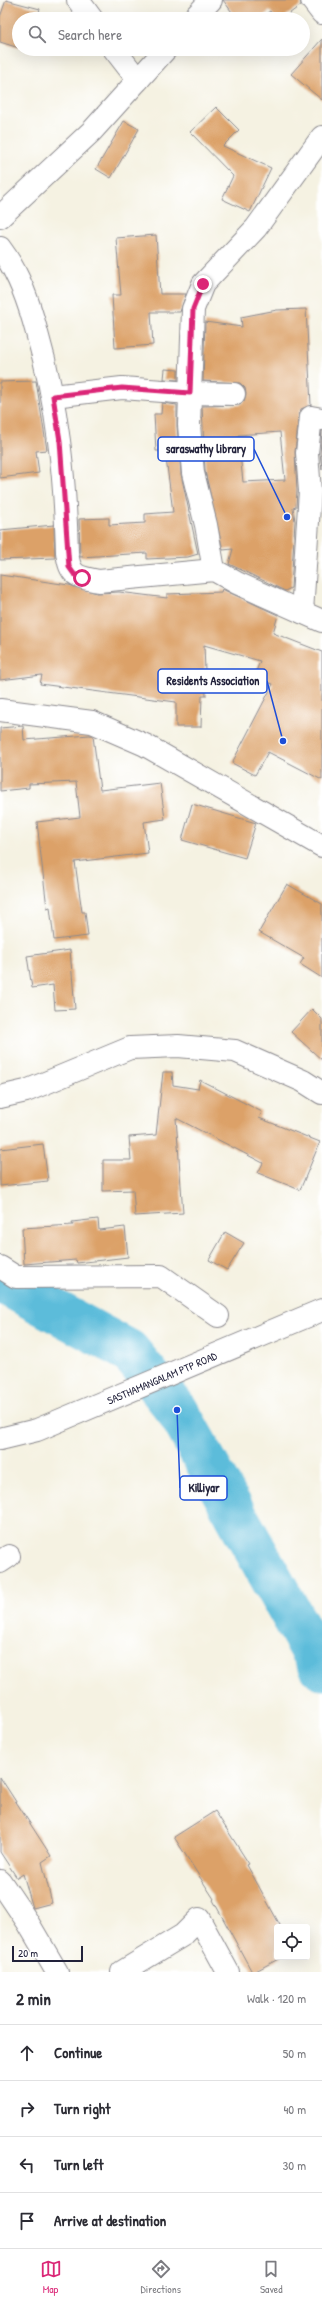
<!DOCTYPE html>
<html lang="en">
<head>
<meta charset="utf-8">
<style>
  :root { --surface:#fff; --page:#f2f2f3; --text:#2b2b33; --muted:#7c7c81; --line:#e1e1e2; --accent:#db2777 }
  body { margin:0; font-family:"Patrick Hand",sans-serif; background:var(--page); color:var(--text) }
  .controls { position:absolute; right:12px; bottom:12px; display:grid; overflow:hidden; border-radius:4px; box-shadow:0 4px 16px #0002 }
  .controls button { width:36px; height:36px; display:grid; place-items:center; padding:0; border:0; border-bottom:1px solid var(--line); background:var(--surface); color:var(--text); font:20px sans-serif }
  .scale { position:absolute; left:12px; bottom:10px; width:71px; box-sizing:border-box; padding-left:4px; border:2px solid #22223b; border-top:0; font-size:11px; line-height:14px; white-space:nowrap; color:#22223b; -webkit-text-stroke:3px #fff; paint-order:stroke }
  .stop { position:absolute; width:12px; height:12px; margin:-9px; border:3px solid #db2777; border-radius:50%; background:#fff }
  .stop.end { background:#db2777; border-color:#fff; box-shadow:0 1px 4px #0008 }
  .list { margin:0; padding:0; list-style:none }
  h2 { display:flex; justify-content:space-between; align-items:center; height:52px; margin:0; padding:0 16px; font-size:17px }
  h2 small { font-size:13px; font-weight:400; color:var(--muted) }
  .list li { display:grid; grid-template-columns:26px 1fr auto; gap:12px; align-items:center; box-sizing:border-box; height:56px; padding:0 16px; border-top:1px solid var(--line) }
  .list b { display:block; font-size:15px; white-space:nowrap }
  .list em { font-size:13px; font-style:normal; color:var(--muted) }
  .icon { flex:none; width:22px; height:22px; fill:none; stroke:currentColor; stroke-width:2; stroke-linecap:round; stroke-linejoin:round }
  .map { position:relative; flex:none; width:322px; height:1972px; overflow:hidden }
  .search { position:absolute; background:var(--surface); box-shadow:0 4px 16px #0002; left:12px; right:12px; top:12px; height:44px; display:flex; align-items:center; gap:10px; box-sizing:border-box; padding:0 14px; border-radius:22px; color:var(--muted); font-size:15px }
  .sheet { height:276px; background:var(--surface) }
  nav { display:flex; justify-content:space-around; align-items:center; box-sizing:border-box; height:56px; border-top:1px solid var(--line); background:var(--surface); font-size:11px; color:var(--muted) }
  nav a { display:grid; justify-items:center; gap:2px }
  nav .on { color:var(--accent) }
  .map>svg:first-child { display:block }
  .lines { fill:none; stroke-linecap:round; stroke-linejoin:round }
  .river { stroke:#5cbcda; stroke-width:43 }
  .building { fill:#dca167; fill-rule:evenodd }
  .minor-casing { stroke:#8c8a8e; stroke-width:24 }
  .major-casing { stroke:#8c8a8e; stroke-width:24 }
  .minor { stroke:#fff; stroke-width:22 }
  .major { stroke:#fff; stroke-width:22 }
  .route { stroke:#db2777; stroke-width:5 }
  .labels { text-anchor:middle; stroke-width:3; stroke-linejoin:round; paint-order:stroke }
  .street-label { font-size:11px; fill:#22223b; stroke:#fff }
  .leader { fill:none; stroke:#1d4ed8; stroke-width:1.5 }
  .callout-dot { fill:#1d4ed8; stroke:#fff; stroke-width:1.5 }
  .callout { fill:#fff; stroke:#1d4ed8; stroke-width:1.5 }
  .callout-label { font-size:12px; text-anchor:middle; font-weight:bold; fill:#22223b }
</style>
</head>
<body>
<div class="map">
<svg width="322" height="1972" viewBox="0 0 322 1972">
  <rect width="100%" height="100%" fill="#fff"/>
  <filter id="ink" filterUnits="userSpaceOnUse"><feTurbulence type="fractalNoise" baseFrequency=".025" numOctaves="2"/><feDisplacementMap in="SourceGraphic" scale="8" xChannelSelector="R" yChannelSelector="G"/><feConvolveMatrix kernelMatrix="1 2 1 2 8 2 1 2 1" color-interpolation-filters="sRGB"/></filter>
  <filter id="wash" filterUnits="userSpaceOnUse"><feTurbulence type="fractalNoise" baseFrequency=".012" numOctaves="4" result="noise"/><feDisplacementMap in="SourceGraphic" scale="16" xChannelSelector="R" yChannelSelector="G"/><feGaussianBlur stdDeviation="0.9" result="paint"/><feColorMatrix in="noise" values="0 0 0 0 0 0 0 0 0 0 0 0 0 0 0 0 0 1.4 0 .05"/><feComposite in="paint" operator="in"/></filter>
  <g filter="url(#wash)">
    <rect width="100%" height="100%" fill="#f5f2e2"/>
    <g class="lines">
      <path class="river" d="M 0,1281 L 129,1351 L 177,1410 L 322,1669"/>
    </g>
    <g id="blocks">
      <g class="building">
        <path d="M 6,0 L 40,9 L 37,19 L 19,19 L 19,48 L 0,42 L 0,17 Z"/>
        <path d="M 223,0 L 300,0 L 301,5 L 282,19 L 276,19 L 270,11 L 259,19 L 237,19 Z"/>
        <path d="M 322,39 L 322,100 L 291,74 Z"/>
        <path d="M 216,107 L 239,130 L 223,146 L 271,168 L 250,212 L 222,199 L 233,176 L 190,132 Z"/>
        <path d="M 124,121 L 139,129 L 111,178 L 96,169 Z"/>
        <path d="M 156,235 L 160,294 L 186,294 L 180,312 L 151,312 L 153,345 L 115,348 L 112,295 L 121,295 L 116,238 Z"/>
        <path d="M 306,309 L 311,405 L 301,409 L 299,416 L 295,452 L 297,491 L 296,507 L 293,508 L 295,521 L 291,588 L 285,591 L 229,564 L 233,549 L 223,550 L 205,471 L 202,406 L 240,405 L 244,401 L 246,394 L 245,388 L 240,383 L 203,381 L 205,322 L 242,327 L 241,317 L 277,310 ZM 280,432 L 285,480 L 243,482 L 238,435 Z"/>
        <path d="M 165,369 L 178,370 L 178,380 L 164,379 Z"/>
        <path d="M 36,381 L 47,450 L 36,451 L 39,473 L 0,478 L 0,382 Z"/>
        <path d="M 162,403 L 177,405 L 177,426 L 181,474 L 198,554 L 188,557 L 147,559 L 147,553 L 80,557 L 79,519 L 109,518 L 109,525 L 145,523 L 145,514 L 173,512 L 165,451 L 156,451 L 154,414 L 161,414 Z"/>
        <path d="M 322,431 L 322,469 L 320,453 Z"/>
        <path d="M 54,525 L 55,558 L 0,560 L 0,530 Z"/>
        <path d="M 0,575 L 69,585 L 97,593 L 119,592 L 167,598 L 167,594 L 221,592 L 222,589 L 278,615 L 273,633 L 322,652 L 322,780 L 268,752 L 255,775 L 232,763 L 273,684 L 254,677 L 260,661 L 204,645 L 206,696 L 202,696 L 201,727 L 176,727 L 176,702 L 40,684 L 42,675 L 0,680 Z"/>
        <path d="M 23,726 L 24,740 L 90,735 L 93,736 L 100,790 L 160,783 L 165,819 L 144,822 L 148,853 L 75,862 L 82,912 L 85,912 L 88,936 L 54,940 L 50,907 L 47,908 L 37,822 L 80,817 L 76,782 L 29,784 L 29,788 L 0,791 L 0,728 Z"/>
        <path d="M 192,804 L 256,823 L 245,858 L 182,840 Z"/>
        <path d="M 287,884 L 322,904 L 322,978 L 300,964 L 304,958 L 259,932 Z"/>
        <path d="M 70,950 L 75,1009 L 55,1010 L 53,985 L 32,988 L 27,956 Z"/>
        <path d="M 312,1009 L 322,1019 L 322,1060 L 291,1032 Z"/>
        <path d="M 163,1072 L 172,1072 L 173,1085 L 198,1089 L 200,1080 L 262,1112 L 259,1118 L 320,1142 L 300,1190 L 258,1173 L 263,1163 L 176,1118 L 183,1213 L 135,1216 L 133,1190 L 103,1191 L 103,1160 L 131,1160 L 129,1137 L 156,1135 Z"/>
        <path d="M 43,1144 L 48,1181 L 0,1186 L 0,1149 Z"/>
        <path d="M 98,1219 L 99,1230 L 125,1227 L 128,1257 L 77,1263 L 76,1260 L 24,1264 L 22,1228 L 73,1225 L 72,1222 Z"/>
        <path d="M 225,1232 L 244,1243 L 227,1270 L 209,1260 Z"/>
        <path d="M 0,1777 L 51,1856 L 42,1862 L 52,1903 L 33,1908 L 23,1874 L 17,1878 L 0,1852 Z"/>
        <path d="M 215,1811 L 249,1864 L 247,1865 L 281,1927 L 277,1927 L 277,1957 L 282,1957 L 254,1972 L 252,1972 L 213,1900 L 214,1899 L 174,1837 Z"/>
      </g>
    </g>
  </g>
  <g filter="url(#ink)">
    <use href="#blocks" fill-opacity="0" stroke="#8c8a8e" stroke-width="1"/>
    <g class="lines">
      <g class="minor-casing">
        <g id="minor">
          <path d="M 78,0 L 92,19"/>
          <path d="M 312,0 L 322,13"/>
          <path d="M 193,19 L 211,0"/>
          <path d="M 114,49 L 138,80"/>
          <path d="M 0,217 L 92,131 L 166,49"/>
          <path d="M 0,248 C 19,273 29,303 37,333 C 58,406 65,477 67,552 C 70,576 76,577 99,581 L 214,570 L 237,583 L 322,621"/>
          <path d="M 53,396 L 122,388 L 190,393 L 234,394"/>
          <path d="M 214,570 L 206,525 L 193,473 L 189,425 L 193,309 L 203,284 L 256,228 L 322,137"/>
          <path d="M 302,612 L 310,491 L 307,453 L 311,417 L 322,419"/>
          <path d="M 0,710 L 92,722 L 145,745 L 322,846"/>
          <path d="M 0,1267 L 16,1277 L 161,1276 L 218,1316"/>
          <path d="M 0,1562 L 9,1556"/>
          <path d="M 0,1881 L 27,1921 L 57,1972"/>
          <path d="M 122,1972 L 183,1935 L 199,1919 L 228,1972"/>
        </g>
      </g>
      <g class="major-casing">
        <g id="major">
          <path d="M 0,1097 L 26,1091 L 130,1048 L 178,1046 L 235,1051 L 303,1081 L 322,1093"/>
          <path d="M 0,1439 L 37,1430 L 322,1310"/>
        </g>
      </g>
      <use href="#minor" class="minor"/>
      <use href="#major" class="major"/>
    </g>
  </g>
  <g class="lines" filter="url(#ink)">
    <path class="route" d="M 82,578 L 74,574 L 69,567 L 60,441 L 53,396 L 122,388 L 190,393 L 193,309 L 203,284"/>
  </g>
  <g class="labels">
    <g class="street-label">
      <text transform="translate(162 1378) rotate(-23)" y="4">SASTHAMANGALAM PTP ROAD</text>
    </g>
  </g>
  <path class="leader" d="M287 517L254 449M283 741L267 681M177 1410L180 1488"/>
  <g class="callout-dot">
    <circle cx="287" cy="517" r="4"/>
    <circle cx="283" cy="741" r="4"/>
    <circle cx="177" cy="1410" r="4"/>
  </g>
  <g class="callout">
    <rect x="158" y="437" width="96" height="24" rx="4"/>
    <rect x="158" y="669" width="109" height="24" rx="4"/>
    <rect x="180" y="1476" width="47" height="24" rx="4"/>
  </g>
  <g class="callout-label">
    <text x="206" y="453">saraswathy library</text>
    <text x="213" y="685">Residents Association</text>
    <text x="204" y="1492">Killiyar</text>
  </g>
</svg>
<div class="controls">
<button><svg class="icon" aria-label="locate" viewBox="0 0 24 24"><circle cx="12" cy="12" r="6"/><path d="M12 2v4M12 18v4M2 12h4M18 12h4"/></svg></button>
</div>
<div class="scale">20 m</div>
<div class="stop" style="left:82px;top:578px"></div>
<div class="stop end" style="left:203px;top:284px"></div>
<div class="search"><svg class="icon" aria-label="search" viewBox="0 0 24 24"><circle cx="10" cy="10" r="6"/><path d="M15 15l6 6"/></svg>Search here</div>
</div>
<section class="sheet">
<h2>2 min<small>Walk · 120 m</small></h2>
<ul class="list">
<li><svg class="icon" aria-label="ahead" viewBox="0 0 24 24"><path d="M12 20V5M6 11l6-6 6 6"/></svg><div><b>Continue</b></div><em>50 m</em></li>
<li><svg class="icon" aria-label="right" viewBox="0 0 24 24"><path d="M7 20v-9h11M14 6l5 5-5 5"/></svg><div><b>Turn right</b></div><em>40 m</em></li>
<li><svg class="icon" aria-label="left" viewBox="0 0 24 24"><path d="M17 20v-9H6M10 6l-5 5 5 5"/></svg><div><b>Turn left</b></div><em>30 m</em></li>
<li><svg class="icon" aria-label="arrive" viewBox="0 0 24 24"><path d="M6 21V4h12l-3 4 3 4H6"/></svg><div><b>Arrive at destination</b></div></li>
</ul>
</section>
<nav>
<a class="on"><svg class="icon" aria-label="map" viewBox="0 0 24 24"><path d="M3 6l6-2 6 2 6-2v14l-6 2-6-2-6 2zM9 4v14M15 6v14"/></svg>Map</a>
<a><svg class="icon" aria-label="directions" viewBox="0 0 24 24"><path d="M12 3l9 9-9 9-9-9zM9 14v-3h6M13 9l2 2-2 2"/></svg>Directions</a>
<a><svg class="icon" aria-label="saved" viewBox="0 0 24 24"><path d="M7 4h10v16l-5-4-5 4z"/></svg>Saved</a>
</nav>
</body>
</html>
